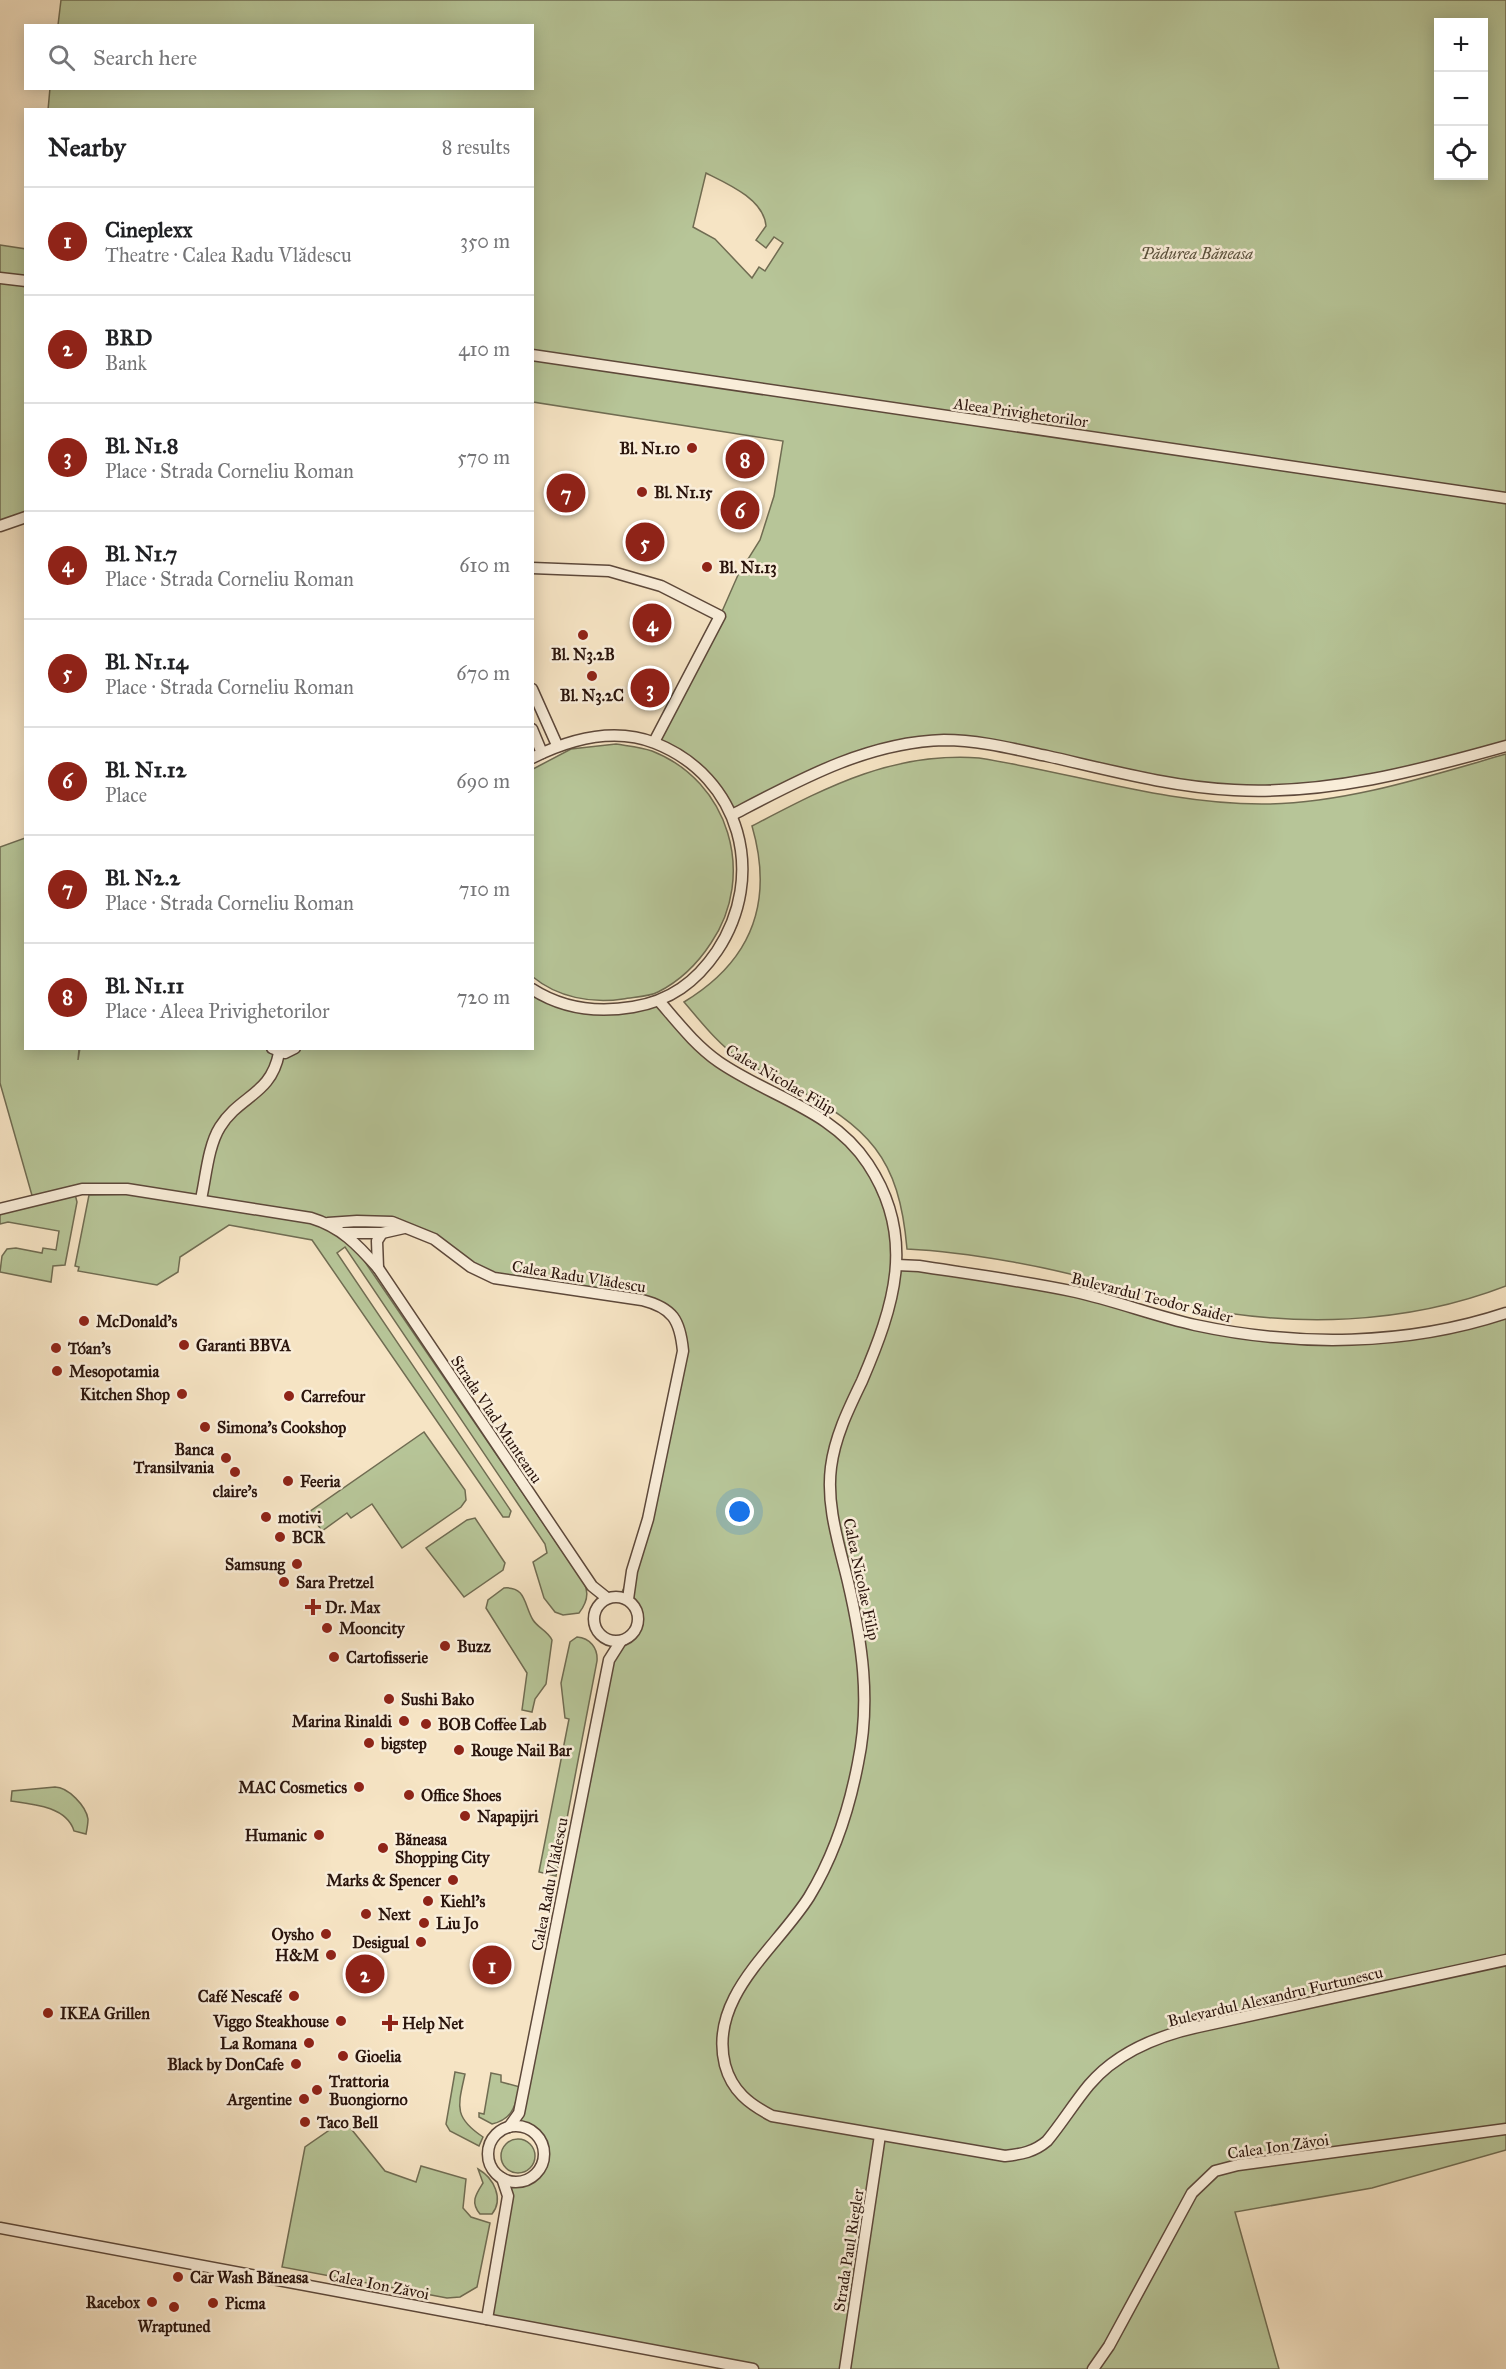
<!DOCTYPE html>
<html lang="en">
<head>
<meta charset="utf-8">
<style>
  :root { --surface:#fff; --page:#f6f6f6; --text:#202124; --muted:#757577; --line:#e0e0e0; --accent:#8f2418 }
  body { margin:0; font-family:"IM FELL Great Primer",serif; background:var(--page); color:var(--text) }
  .controls { position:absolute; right:18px; top:18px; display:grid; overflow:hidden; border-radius:0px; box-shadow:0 3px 15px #0003 }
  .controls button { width:54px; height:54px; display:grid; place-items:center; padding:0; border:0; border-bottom:2px solid var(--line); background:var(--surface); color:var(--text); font:30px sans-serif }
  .you { position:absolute; left:740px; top:1512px; width:21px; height:21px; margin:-15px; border:4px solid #fff; border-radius:50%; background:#1a73e8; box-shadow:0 0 0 9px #1a73e833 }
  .badge { display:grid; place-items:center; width:39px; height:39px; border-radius:50%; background:var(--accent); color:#fff; font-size:20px; font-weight:700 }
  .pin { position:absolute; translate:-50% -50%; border:3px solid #fff; box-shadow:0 2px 6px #0006 }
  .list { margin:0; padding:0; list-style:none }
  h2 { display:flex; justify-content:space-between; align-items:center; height:78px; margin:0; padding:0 24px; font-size:26px }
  h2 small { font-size:20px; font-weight:400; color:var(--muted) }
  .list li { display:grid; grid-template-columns:39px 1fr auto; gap:18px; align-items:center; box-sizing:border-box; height:108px; padding:0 24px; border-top:2px solid var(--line) }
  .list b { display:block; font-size:22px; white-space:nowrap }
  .list p { margin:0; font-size:20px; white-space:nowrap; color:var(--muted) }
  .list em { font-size:20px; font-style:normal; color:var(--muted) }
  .icon { flex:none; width:33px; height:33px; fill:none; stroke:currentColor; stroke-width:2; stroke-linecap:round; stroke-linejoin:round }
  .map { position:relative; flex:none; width:1506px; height:2369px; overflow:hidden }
  .search { position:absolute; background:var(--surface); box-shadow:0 3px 15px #0003; left:24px; top:24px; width:510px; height:66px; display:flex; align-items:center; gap:15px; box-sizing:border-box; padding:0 21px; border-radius:0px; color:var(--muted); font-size:22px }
  .panel { position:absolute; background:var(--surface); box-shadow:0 3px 15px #0003; left:24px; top:108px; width:510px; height:942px; border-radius:0px }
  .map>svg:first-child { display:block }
  .green { fill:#b7c598; stroke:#706c52; stroke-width:1.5; fill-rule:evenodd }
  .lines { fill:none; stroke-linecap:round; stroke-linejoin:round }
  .minor-casing { stroke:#5d483a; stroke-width:13 }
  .minor { stroke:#f9edd9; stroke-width:10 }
  .poi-dot { fill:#8f2418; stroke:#f9edd9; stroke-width:2 }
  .labels { text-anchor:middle; stroke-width:5; stroke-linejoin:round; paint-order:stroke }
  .park-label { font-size:16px; font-style:italic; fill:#5b523d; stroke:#f9edd9 }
  .street-label { font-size:16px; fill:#2a140c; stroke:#f9edd9 }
  .poi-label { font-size:16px; font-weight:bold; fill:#2a140c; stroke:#f9edd9; text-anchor:start }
</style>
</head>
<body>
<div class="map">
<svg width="1506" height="2369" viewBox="0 0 1506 2369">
  <rect width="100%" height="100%" fill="#f6e4c4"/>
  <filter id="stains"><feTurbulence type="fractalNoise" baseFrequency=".00333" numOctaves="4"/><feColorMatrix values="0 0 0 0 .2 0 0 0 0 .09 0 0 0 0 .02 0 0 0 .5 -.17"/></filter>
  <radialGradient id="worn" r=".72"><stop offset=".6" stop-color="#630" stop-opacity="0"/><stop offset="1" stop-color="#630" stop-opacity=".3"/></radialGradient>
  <g class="green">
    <path d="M 61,0 L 1506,0 L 1506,746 L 1372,780 L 1233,790 L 974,742 L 873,751 L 732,815 L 708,780 L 654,742 L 720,616 L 738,575 L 760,540 L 774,496 L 783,441 L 533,402 L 532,110 L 48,110 L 50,88 L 532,88 L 532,26 L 58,25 ZM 1438,22 L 1484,22 L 1484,176 L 1438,176 ZM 706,173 C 726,183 764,199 766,226 L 756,240 L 766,248 L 774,237 L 783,243 L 765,271 L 759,267 L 752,278 L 715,239 L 693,227 Z"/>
    <path d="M 0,245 L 26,249 L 25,517 L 0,526 Z"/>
    <path d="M 616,744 C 628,746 641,747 652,751 C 729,781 757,875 711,943 C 698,963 680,981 658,992 C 648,997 634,997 623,999 C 592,1004 557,997 533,977 L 533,769 L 571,749 Z"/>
    <path d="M 1506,754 L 1506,1286 C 1405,1325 1293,1328 1188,1306 C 1161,1300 1135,1291 1109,1284 C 1049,1267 969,1252 907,1249 C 899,1156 869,1128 790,1085 C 774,1077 757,1070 741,1060 C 718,1044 702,1023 684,1002 C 752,961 774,902 752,826 C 827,787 891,752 979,758 C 1075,773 1168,805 1266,804 C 1347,803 1429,776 1506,754 Z"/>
    <path d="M 25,838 L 26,1048 L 79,1049 L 78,1060 L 80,1048 L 532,1048 L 533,989 L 586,1009 L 660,1002 L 705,1051 L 836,1128 L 879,1183 L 898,1265 L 1075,1292 L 1194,1325 L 1359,1340 L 1506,1313 L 1506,2150 L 1372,2188 L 1235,2212 L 1279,2369 L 753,2369 L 487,2319 L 511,2182 C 549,2184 554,2129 515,2127 L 613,1641 L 630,1637 C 645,1622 639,1604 620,1596 L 632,1571 L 682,1335 L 660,1305 L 494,1278 L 408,1228 L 328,1223 L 127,1189 L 33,1199 L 0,1083 L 0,847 Z"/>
    <path d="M 75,1194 L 77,1202 L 65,1265 L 53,1266 L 51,1282 L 0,1272 L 2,1256 L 7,1249 L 16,1248 L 42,1253 L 43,1248 L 56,1250 L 59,1231 L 8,1222 L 0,1224 L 0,1213 Z"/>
    <path d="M 132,1194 L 153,1195 L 324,1225 L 342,1237 L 363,1259 L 584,1583 C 590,1594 586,1604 579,1613 L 563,1615 L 555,1612 L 544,1598 L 533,1562 L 547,1553 L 545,1544 L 345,1247 L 337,1253 L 511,1511 L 509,1517 L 503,1517 L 312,1240 L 229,1225 L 180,1257 L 178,1272 L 157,1285 L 78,1271 L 79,1267 L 75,1266 L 89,1195 Z"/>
    <path d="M 424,1432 L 465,1490 L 466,1500 L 461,1507 L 402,1548 L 372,1504 L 351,1518 L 347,1513 L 322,1531 L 309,1512 Z"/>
    <path d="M 475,1518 L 505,1563 L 503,1570 L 464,1597 L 426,1548 L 467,1520 Z"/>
    <path d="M 504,1588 C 526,1586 524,1605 533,1620 C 538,1628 548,1631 552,1640 L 546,1684 L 535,1699 L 532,1712 L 522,1710 L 527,1673 L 486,1608 L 488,1600 Z"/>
    <path d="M 577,1637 C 590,1638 598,1648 597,1661 L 556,1876 L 539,1872 L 569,1719 L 565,1718 L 561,1683 L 570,1642 Z"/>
    <path d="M 55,1787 C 68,1787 86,1806 88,1819 C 88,1824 87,1829 86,1834 L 74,1831 C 67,1807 34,1804 11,1801 L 12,1791 Z"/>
    <path d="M 455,2072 L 465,2074 C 458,2106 453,2117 483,2137 L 479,2146 L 450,2131 L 446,2124 Z"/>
    <path d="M 491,2073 L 501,2075 L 501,2082 L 520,2087 C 515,2106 513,2119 492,2124 L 479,2117 L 479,2113 L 484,2114 Z"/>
    <path d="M 344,2120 L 385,2171 L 416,2182 L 421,2166 L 466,2179 L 463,2208 L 471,2217 L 490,2223 L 477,2287 L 460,2297 L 447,2298 L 282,2267 L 305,2147 Z"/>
    <circle cx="518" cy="2156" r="17"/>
    <path d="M 478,2169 C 494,2178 504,2199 492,2214 L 480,2214 C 470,2202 476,2194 483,2183 Z"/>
  </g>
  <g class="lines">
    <g class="minor-casing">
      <g id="minor">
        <path d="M 0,278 L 26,281"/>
        <path d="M 532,355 L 1506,498"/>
        <path d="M 0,526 L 26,517"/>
        <path d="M 532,568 L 609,571 L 661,586 L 720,616 L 654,742"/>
        <path d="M 532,689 L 557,745"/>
        <path d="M 532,729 L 542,753"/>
        <path d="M 532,758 C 570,739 614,727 655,743 C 741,777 767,876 717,951 C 696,982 670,1001 633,1007 C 597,1013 563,1009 532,989"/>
        <path d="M 732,815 C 799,780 867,742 944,740 C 979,740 1014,749 1047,756 C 1109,770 1171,787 1234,790 C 1327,795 1417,771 1506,746"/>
        <path d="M 660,1002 C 679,1024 695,1045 719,1062 C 770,1097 833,1110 868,1164 C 917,1238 894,1306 862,1381 C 849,1408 835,1436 831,1467 C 826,1506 839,1544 848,1582 C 862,1642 871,1701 858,1763 C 849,1810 834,1856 809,1897 C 776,1949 708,1997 725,2065 C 732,2091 749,2104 772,2116 L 1005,2156 C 1022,2154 1034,2152 1047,2141 C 1062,2123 1074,2103 1089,2085 C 1117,2052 1157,2036 1198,2027 L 1506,1960"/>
        <path d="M 272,1048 L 285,1053 L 295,1048"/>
        <path d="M 201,1199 C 206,1177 208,1146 220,1127 C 240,1095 271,1095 279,1053"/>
        <path d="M 0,1209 L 82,1189 L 127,1189 L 311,1218 C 341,1227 358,1245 378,1268 L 592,1586 L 607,1598"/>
        <path d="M 328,1223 L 357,1221 L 392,1222 L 434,1239 L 471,1267 L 494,1278 L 642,1300 C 673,1308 680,1320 683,1351 L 648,1519 L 632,1571 L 628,1599"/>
        <path d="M 344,1233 L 382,1233 L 404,1228"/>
        <path d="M 897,1265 L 919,1266 C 971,1274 1024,1281 1076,1292 C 1116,1301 1155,1316 1195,1325 C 1297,1347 1407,1346 1506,1313"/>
        <path d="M 378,1268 L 377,1241 L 382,1233"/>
        <circle cx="616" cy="1619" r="22"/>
        <circle cx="516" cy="2154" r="28"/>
        <path d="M 509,2127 L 519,2113 L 609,1660 L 621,1641"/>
        <path d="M 0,2228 L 753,2369"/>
        <path d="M 487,2319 L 508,2196 L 502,2178"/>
        <path d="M 845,2369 L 880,2135"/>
        <path d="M 1093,2369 L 1109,2346 L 1192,2193 L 1215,2171 L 1238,2165 L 1506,2129"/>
      </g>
    </g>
    <use href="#minor" class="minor"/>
  </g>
  <g class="poi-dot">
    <circle cx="692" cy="448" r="6"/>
    <circle cx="642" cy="492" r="6"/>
    <circle cx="707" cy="567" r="6"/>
    <circle cx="583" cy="635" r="6"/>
    <circle cx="592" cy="676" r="6"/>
    <circle cx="84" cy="1321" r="6"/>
    <circle cx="184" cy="1345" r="6"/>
    <circle cx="56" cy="1348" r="6"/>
    <circle cx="57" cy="1371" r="6"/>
    <circle cx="182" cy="1394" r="6"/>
    <circle cx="289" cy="1396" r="6"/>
    <circle cx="205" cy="1427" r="6"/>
    <circle cx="226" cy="1458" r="6"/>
    <circle cx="235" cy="1472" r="6"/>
    <circle cx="288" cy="1481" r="6"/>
    <circle cx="266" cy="1517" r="6"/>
    <circle cx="280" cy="1537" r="6"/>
    <circle cx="297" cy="1564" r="6"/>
    <circle cx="284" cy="1582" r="6"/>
    <path d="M310 1598h6v6h6v6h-6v6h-6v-6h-6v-6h6z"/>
    <circle cx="327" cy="1628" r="6"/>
    <circle cx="445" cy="1646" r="6"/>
    <circle cx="334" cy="1657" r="6"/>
    <circle cx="389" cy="1699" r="6"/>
    <circle cx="404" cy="1721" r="6"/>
    <circle cx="426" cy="1724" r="6"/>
    <circle cx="369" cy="1743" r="6"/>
    <circle cx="459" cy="1750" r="6"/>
    <circle cx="359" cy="1787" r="6"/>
    <circle cx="409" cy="1795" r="6"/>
    <circle cx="465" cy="1816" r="6"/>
    <circle cx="319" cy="1835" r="6"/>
    <circle cx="383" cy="1848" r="6"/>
    <circle cx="453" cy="1880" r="6"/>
    <circle cx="428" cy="1901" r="6"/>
    <circle cx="366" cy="1914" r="6"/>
    <circle cx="424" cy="1923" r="6"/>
    <circle cx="326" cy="1934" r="6"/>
    <circle cx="421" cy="1942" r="6"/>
    <circle cx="331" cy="1955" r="6"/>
    <circle cx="294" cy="1996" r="6"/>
    <circle cx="48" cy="2013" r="6"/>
    <circle cx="341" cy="2021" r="6"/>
    <path d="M387 2014h6v6h6v6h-6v6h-6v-6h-6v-6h6z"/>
    <circle cx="309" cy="2043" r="6"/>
    <circle cx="343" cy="2056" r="6"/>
    <circle cx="296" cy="2064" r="6"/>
    <circle cx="317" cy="2090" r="6"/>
    <circle cx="304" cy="2099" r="6"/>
    <circle cx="305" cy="2122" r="6"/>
    <circle cx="178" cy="2277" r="6"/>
    <circle cx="152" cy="2302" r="6"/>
    <circle cx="213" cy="2303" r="6"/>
    <circle cx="174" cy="2307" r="6"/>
  </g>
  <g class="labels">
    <g class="park-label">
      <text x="1197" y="259">Pădurea Băneasa</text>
    </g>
    <g class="street-label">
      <text transform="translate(1021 412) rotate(8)" y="6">Aleea Privighetorilor</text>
      <text transform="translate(781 1079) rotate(30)" y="6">Calea Nicolae Filip</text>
      <text transform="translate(579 1276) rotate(9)" y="6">Calea Radu Vlădescu</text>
      <text transform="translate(1152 1297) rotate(14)" y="6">Bulevardul Teodor Saider</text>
      <text transform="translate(497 1419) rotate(56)" y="6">Strada Vlad Munteanu</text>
      <text transform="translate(862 1579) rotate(78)" y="6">Calea Nicolae Filip</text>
      <text transform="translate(549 1884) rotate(-79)" y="6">Calea Radu Vlădescu</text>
      <text transform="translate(1275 1996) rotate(-13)" y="6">Bulevardul Alexandru Furtunescu</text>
      <text transform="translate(1278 2146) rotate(-8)" y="6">Calea Ion Zăvoi</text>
      <text transform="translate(848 2250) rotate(-81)" y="6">Strada Paul Riegler</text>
      <text transform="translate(379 2284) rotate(11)" y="6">Calea Ion Zăvoi</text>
    </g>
    <g class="poi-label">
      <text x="680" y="454" text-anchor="end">Bl. N1.10</text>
      <text x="654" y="498">Bl. N1.15</text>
      <text x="719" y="573">Bl. N1.13</text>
      <text x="583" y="660" text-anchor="middle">Bl. N3.2B</text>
      <text x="592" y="701" text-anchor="middle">Bl. N3.2C</text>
      <text x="96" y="1327">McDonald's</text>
      <text x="196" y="1351">Garanti BBVA</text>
      <text x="68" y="1354">Tóan's</text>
      <text x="69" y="1377">Mesopotamia</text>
      <text x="170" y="1400" text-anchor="end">Kitchen Shop</text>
      <text x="301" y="1402">Carrefour</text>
      <text x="217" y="1433">Simona's Cookshop</text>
      <text x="214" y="1455" text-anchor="end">Banca<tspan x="214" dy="18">Transilvania</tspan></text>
      <text x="300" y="1487">Feeria</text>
      <text x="235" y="1497" text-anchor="middle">claire's</text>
      <text x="278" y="1523">motivi</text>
      <text x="292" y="1543">BCR</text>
      <text x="285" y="1570" text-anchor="end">Samsung</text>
      <text x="296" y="1588">Sara Pretzel</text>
      <text x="325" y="1613">Dr. Max</text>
      <text x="339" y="1634">Mooncity</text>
      <text x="457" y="1652">Buzz</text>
      <text x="346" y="1663">Cartofisserie</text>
      <text x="401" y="1705">Sushi Bako</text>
      <text x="392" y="1727" text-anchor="end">Marina Rinaldi</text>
      <text x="438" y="1730">BOB Coffee Lab</text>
      <text x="381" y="1749">bigstep</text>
      <text x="471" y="1756">Rouge Nail Bar</text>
      <text x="347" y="1793" text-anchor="end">MAC Cosmetics</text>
      <text x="421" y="1801">Office Shoes</text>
      <text x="477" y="1822">Napapijri</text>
      <text x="307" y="1841" text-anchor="end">Humanic</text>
      <text x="395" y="1845">Băneasa<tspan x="395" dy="18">Shopping City</tspan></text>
      <text x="441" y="1886" text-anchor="end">Marks &amp; Spencer</text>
      <text x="440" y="1907">Kiehl's</text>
      <text x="378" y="1920">Next</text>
      <text x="436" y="1929">Liu Jo</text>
      <text x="314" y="1940" text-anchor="end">Oysho</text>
      <text x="409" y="1948" text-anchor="end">Desigual</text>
      <text x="319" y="1961" text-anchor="end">H&amp;M</text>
      <text x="282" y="2002" text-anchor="end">Café Nescafé</text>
      <text x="60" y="2019">IKEA Grillen</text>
      <text x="329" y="2027" text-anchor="end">Viggo Steakhouse</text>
      <text x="402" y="2029">Help Net</text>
      <text x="297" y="2049" text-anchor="end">La Romana</text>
      <text x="355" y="2062">Gioelia</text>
      <text x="284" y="2070" text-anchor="end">Black by DonCafe</text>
      <text x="329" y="2087">Trattoria<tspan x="329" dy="18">Buongiorno</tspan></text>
      <text x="292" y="2105" text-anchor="end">Argentine</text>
      <text x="317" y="2128">Taco Bell</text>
      <text x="190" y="2283">Car Wash Băneasa</text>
      <text x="140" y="2308" text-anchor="end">Racebox</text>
      <text x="225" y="2309">Picma</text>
      <text x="174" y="2332" text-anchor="middle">Wraptuned</text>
    </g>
  </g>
  <rect width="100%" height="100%" filter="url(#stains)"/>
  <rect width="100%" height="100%" fill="url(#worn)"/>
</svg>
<div class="controls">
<button>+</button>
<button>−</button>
<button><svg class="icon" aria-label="locate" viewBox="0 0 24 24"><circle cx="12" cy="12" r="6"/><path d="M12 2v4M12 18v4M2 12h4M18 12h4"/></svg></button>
</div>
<div class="you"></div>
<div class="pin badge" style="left:492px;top:1965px">1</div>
<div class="pin badge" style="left:365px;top:1974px">2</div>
<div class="pin badge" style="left:650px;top:688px">3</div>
<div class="pin badge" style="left:652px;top:623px">4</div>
<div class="pin badge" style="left:645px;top:542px">5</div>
<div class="pin badge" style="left:740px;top:510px">6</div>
<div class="pin badge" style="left:566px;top:493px">7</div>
<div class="pin badge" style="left:745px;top:459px">8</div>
<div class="search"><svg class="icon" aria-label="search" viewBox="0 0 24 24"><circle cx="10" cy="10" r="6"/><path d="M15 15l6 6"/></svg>Search here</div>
<section class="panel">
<h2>Nearby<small>8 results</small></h2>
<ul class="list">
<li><span class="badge">1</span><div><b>Cineplexx</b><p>Theatre · Calea Radu Vlădescu</p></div><em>350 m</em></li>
<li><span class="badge">2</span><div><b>BRD</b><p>Bank</p></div><em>410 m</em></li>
<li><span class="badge">3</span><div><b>Bl. N1.8</b><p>Place · Strada Corneliu Roman</p></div><em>570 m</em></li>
<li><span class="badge">4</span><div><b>Bl. N1.7</b><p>Place · Strada Corneliu Roman</p></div><em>610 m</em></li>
<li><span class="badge">5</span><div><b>Bl. N1.14</b><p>Place · Strada Corneliu Roman</p></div><em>670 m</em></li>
<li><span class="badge">6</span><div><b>Bl. N1.12</b><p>Place</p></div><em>690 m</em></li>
<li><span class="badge">7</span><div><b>Bl. N2.2</b><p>Place · Strada Corneliu Roman</p></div><em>710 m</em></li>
<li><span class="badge">8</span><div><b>Bl. N1.11</b><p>Place · Aleea Privighetorilor</p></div><em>720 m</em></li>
</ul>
</section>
</div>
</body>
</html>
